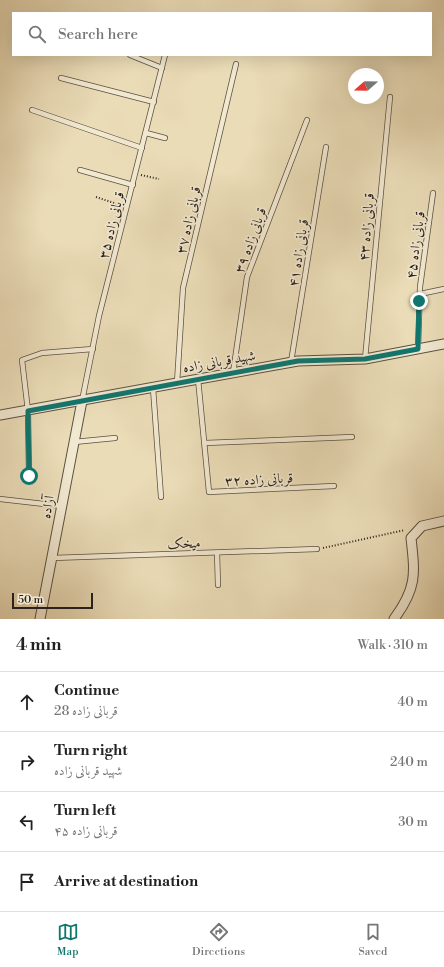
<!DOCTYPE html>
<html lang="en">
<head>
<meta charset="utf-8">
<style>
  :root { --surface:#fff; --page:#f2f2f2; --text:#222; --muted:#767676; --line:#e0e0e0; --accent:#0f766e }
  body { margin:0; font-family:"Libre Bodoni",Amiri,serif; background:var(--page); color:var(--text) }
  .compass { position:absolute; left:348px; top:68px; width:36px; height:36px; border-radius:50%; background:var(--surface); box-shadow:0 4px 16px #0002; rotate:250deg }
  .scale { position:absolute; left:12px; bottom:10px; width:81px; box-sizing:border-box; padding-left:4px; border:2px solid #2c221b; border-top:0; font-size:11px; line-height:14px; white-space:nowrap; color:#2c221b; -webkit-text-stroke:3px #f1e8d0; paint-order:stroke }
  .stop { position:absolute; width:12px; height:12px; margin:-9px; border:3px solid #0f766e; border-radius:50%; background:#fff }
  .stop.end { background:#0f766e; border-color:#fff; box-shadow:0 1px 4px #0008 }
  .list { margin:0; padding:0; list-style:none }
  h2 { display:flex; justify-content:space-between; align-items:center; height:52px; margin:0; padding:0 16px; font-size:17px }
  h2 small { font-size:13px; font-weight:400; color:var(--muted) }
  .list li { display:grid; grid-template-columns:26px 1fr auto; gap:12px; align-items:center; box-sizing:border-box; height:60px; padding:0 16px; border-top:1px solid var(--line) }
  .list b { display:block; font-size:15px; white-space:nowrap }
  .list p { margin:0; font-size:13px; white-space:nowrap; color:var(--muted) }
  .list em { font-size:13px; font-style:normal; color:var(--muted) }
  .icon { flex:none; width:22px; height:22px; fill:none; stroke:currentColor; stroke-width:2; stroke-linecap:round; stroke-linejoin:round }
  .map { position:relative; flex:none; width:444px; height:619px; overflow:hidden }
  .search { position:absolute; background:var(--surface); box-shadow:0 4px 16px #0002; left:12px; right:12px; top:12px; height:44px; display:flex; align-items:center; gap:10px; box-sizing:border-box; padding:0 14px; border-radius:0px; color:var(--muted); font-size:15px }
  .sheet { height:292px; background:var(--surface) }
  nav { display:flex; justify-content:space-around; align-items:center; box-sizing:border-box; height:56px; border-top:1px solid var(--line); background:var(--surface); font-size:11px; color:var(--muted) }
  nav a { display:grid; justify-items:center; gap:2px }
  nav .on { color:var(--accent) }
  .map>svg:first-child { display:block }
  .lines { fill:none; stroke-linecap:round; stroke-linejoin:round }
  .service-casing { stroke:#5c5042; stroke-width:6 }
  .minor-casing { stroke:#5c5042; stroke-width:11 }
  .path { stroke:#2c221b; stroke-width:2; stroke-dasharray:1 2; stroke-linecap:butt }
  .service { stroke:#f1e8d0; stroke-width:4.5 }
  .minor { stroke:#f1e8d0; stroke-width:9 }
  .route { stroke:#0f766e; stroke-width:5 }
  .labels { text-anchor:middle; stroke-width:3; stroke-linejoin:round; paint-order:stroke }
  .street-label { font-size:14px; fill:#2c221b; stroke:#f1e8d0 }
</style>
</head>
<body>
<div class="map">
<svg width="444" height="619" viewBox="0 0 444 619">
  <rect width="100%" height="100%" fill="#eadcb7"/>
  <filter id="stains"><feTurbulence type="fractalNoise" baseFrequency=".005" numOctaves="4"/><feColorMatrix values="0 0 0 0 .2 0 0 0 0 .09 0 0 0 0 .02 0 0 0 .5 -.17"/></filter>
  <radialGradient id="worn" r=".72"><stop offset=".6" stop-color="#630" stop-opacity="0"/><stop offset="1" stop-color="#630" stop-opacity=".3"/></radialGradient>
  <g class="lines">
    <g class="service-casing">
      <g id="service">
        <path d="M 130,55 L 162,68"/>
        <path d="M 61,78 L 154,102"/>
        <path d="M 32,110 L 142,148"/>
        <path d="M 146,133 L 165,138"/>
        <path d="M 80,170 L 133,185"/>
        <path d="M 420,294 L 444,289"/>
        <path d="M 418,349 L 420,287 L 433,193"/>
        <path d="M 365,359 L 390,97"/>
        <path d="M 291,362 L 326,147"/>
        <path d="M 233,373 L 247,277 L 307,120"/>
        <path d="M 198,379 L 209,492 L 334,486"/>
        <path d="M 177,383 L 183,288 L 236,64"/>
        <path d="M 153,388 L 161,497"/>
        <path d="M 82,401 L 99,316 L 165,55"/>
        <path d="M 74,442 L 115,438"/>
        <path d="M 205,443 L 352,437"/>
        <path d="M 29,476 L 28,411 L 22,360 L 42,353 L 93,349"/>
        <path d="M 0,499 L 62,506"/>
        <path d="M 217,553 L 218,585"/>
        <path d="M 52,558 L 317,549"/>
      </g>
    </g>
    <g class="minor-casing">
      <g id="minor">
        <path d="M 0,415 L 298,361 L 365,359 L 444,344"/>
        <path d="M 40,619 L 82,401"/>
        <path d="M 394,619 C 417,588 415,574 411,538 L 422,526 L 444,521"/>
      </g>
    </g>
    <g class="path">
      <path d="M 141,175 L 159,179"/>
      <path d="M 96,197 L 120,205"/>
      <path d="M 323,548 L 405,530"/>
    </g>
    <use href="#service" class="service"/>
    <use href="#minor" class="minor"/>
  </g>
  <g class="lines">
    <path class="route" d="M 29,476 L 28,411 L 298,361 L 365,359 L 418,349 L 419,301"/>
  </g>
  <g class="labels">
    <g class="street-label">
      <text transform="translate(188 220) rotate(-77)" y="5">قربانی زاده ۳۷</text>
      <text transform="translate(111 225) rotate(-76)" y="5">قربانی زاده ۳۵</text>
      <text transform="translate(366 227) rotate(-85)" y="5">قربانی زاده ۴۳</text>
      <text transform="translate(250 240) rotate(-70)" y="5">قربانی زاده ۳۹</text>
      <text transform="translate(415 245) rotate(-82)" y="5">قربانی زاده ۴۵</text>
      <text transform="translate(298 253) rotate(-81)" y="5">قربانی زاده ۴۱</text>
      <text transform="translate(219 361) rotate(-10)" y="5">شهید قربانی زاده</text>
      <text transform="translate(259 479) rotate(-3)" y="5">قربانی زاده ۳۲</text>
      <text transform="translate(47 507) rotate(-79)" y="5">آزاده</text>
      <text transform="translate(184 543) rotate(-2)" y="5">میخک</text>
    </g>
  </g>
  <rect width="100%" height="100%" filter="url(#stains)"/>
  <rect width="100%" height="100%" fill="url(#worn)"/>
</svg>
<svg class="compass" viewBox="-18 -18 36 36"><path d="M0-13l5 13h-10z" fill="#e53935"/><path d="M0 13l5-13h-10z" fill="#767676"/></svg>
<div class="scale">50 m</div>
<div class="stop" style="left:29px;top:476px"></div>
<div class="stop end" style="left:419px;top:301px"></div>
<div class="search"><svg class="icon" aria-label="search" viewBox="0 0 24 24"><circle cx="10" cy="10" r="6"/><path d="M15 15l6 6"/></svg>Search here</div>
</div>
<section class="sheet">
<h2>4 min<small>Walk · 310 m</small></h2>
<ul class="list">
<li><svg class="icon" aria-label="ahead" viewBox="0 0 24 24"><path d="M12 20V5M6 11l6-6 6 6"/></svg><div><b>Continue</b><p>قربانی زاده 28</p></div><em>40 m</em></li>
<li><svg class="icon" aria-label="right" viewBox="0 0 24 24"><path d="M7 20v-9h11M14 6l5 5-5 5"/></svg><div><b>Turn right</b><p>شهید قربانی زاده</p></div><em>240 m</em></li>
<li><svg class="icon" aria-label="left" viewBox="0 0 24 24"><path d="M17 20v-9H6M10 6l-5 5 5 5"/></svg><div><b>Turn left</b><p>قربانی زاده ۴۵</p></div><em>30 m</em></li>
<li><svg class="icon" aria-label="arrive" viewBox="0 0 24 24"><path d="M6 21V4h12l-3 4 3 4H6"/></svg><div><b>Arrive at destination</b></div></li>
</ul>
</section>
<nav>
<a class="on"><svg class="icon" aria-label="map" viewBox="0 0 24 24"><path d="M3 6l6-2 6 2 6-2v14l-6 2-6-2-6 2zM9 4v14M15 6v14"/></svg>Map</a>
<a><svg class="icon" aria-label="directions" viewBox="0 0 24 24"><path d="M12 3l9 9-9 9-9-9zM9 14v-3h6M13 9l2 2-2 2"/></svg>Directions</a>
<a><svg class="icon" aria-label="saved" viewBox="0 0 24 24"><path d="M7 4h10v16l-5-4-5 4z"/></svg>Saved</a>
</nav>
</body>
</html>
